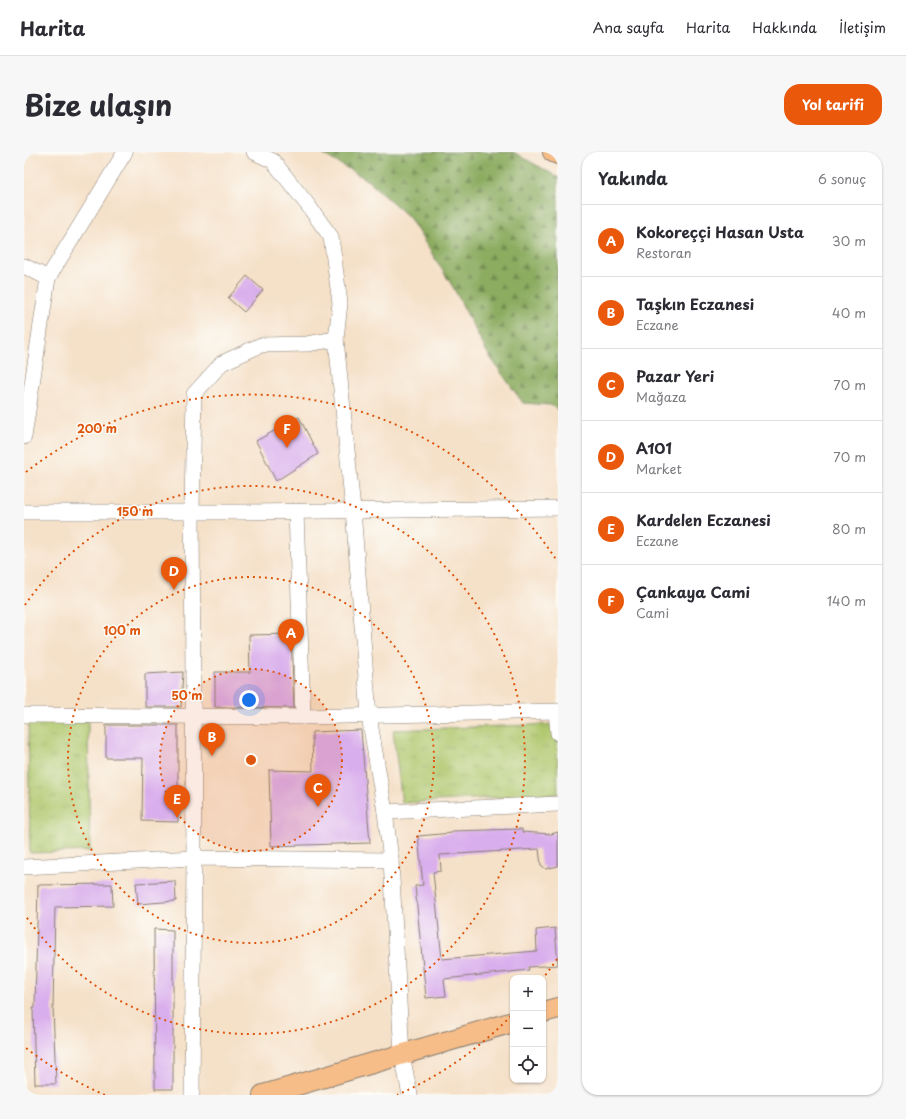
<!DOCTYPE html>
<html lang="tr">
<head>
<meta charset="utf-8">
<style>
  :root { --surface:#fff; --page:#f7f7f7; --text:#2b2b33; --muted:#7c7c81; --line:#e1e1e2; --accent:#ea580c }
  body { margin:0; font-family:"Playpen Sans",sans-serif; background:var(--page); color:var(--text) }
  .controls { position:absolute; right:12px; bottom:12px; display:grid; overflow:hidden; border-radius:8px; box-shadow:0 1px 3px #0004 }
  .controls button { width:36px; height:36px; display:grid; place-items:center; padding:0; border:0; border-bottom:1px solid var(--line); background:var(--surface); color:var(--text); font:20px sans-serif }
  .you { position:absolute; left:225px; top:548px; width:14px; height:14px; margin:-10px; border:3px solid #fff; border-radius:50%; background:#1a73e8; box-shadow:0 0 0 6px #1a73e833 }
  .badge { display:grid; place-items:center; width:26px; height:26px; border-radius:50%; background:var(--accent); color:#fff; font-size:13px; font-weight:700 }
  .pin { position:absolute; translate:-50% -33px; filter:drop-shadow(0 1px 2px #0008) }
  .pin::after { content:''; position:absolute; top:21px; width:14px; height:12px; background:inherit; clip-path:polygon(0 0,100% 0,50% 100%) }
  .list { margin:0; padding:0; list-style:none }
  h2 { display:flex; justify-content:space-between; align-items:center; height:52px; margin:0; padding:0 16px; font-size:17px }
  h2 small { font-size:13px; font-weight:400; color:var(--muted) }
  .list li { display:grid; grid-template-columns:26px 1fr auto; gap:12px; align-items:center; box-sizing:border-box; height:72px; padding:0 16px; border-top:1px solid var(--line) }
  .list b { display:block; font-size:15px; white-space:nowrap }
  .list p { margin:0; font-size:13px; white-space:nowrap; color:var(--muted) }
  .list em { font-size:13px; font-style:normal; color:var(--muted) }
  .icon { flex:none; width:22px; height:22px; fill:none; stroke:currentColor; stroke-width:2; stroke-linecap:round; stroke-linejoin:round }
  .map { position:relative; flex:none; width:534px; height:943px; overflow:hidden; border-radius:16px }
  header { display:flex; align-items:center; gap:24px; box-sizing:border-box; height:56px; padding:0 20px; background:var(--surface); border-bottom:1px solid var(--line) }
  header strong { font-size:19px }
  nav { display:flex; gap:22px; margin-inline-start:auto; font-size:14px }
  .intro { display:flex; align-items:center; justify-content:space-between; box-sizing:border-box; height:96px; padding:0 24px }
  h1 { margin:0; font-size:28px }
  .button { padding:10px 18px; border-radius:16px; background:var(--accent); color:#fff; font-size:14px; font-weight:700 }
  main { display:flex; gap:24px; padding:0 24px }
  aside { flex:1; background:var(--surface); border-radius:16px; box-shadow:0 1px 3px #0004 }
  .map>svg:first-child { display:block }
  .grass { fill:url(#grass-tufts); stroke:#667245 }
  .forest { fill:url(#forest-firs); stroke:#54643e }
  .building { fill:#d9aeec }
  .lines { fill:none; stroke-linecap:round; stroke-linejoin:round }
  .minor-casing { stroke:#887e72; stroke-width:16 }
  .major-casing { stroke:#887e72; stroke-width:22 }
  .minor { stroke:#fff; stroke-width:15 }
  .major { stroke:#f7bd88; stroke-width:20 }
  .ring { fill:none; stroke:#de560d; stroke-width:2; stroke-dasharray:2 4 }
  .centre { fill:#de560d; stroke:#fdfcf7; stroke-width:2 }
  .ring-label { font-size:12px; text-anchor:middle; font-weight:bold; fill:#de560d; stroke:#fdfcf7; stroke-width:3; stroke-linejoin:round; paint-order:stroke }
</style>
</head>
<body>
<header>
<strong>Harita</strong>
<nav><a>Ana sayfa</a><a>Harita</a><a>Hakkında</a><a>İletişim</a></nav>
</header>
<div class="intro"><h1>Bize ulaşın</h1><a class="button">Yol tarifi</a></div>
<main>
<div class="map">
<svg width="534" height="943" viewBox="0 0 534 943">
  <defs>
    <pattern id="grass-tufts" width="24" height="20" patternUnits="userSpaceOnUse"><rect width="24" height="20" fill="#b0c86e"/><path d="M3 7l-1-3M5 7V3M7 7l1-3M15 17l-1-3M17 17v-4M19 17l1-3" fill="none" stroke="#97ab5f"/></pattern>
    <pattern id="forest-firs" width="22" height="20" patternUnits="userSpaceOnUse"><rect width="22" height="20" fill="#8cac61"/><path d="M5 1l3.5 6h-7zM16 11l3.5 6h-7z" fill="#728b4f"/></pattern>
  </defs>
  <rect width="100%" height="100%" fill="#fdfcf7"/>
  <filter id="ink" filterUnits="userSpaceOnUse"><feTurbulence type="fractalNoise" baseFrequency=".025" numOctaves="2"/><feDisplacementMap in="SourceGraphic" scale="8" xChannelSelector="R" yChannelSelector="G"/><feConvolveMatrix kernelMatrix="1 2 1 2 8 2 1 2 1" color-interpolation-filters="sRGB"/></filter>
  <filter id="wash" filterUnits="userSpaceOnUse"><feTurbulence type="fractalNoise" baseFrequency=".012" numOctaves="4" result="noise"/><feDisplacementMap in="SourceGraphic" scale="16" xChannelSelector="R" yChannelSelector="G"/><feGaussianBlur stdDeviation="0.9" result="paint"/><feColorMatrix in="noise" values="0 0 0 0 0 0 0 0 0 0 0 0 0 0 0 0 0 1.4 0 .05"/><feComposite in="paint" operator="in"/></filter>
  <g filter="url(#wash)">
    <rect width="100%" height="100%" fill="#f5e0c8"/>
    <g class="grass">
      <path d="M 4,569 L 64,569 L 66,699 L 6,701 Z"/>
      <path d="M 533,572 L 534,642 L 378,651 L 369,578 Z"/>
    </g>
    <path class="forest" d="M 295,0 L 489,0 L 534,25 L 534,258 L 527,253 L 499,251 L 464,202 L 429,135 L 385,65 L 342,27 Z"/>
    <g id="blocks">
      <g class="building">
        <path d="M 223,124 L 239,138 L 220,160 L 204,146 Z"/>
        <path d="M 275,265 L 294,302 L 252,329 L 232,289 Z"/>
        <path d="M 267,482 L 270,556 L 191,555 L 191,520 L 226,520 L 225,483 Z"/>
        <path d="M 159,520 L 157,555 L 121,555 L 121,522 Z"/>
        <path d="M 82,573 L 154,573 L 154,670 L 118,669 L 119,606 L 82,606 Z"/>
        <path d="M 337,578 L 346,691 L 247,694 L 245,618 L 289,619 L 288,580 Z"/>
        <path d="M 498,677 L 498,680 L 527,682 L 534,680 L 534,714 L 522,717 L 517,713 L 515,697 L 416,703 L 417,719 L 409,720 L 418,807 L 513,799 L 512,778 L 531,776 L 534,813 L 504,815 L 505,818 L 420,827 L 422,844 L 402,846 L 391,734 L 399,733 L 394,684 L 428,681 L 428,679 Z"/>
        <path d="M 151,729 L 152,749 L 114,752 L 112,731 Z"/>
        <path d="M 88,732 L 89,754 L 31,755 L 29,856 L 32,932 L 11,932 L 9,856 L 11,856 L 14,733 Z"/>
        <path d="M 130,777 L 149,778 L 149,937 L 131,937 Z"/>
      </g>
    </g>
  </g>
  <g filter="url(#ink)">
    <use href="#blocks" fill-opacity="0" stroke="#887e72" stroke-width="1"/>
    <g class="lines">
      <g class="minor-casing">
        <g id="minor">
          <path d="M 0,114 L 24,126 L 101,0"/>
          <path d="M 0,285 L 24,126"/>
          <path d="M 272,359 L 279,565"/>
          <path d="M 0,360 L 222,360 L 534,356"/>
          <path d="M 532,560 L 534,581"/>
          <path d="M 0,563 L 279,565 L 534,559"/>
          <path d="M 361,660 L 534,652"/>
          <path d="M 367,708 L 378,903 L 386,943"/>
          <path d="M 0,715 L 170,706 L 367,708 L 361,660 L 345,564 L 329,358 L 312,187 L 316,151 L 307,85 L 283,52 L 249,9 L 230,0"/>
          <path d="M 168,943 L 170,706 L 168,360 L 170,242 L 198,211 L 237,193 L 283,192 L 312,187"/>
        </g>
      </g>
      <g class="major-casing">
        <g id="major">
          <path d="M 529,0 L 534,2"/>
          <path d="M 519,860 L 534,856"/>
          <path d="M 239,943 L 489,870"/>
        </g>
      </g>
      <use href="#minor" class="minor"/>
      <use href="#major" class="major"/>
    </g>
  </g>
  <circle cx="227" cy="608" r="91" fill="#de560d" fill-opacity=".12"/>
  <g class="ring">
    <circle cx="227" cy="608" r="91"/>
    <circle cx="227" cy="608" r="183"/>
    <path d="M1 453A274 274 0 1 1 1 763"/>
    <path d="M533 807A365 365 0 0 1 520 825M487 864A365 365 0 0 1 373 943M81 943A365 365 0 0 1 2 896M2 320A365 365 0 0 1 533 409"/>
  </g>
  <circle cx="227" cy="608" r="6" class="centre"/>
  <g class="ring-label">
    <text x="73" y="281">200 m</text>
    <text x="111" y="364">150 m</text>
    <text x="98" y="483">100 m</text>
    <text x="163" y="548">50 m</text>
  </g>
</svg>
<div class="controls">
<button>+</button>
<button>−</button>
<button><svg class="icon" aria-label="locate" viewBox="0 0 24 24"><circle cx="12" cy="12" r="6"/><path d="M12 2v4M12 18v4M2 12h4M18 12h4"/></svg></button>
</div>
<div class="you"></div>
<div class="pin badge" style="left:267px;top:500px">A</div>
<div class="pin badge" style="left:188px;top:604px">B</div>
<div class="pin badge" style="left:294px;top:655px">C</div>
<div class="pin badge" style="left:150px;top:438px">D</div>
<div class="pin badge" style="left:153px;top:666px">E</div>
<div class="pin badge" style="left:263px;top:296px">F</div>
</div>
<aside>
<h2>Yakında<small>6 sonuç</small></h2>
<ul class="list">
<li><span class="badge">A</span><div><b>Kokoreççi Hasan Usta</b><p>Restoran</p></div><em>30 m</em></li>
<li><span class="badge">B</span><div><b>Taşkın Eczanesi</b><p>Eczane</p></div><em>40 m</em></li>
<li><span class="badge">C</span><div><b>Pazar Yeri</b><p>Mağaza</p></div><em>70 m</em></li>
<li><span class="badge">D</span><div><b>A101</b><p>Market</p></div><em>70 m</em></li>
<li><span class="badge">E</span><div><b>Kardelen Eczanesi</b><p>Eczane</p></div><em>80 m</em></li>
<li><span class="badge">F</span><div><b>Çankaya Cami</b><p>Cami</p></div><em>140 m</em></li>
</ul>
</aside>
</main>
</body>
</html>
